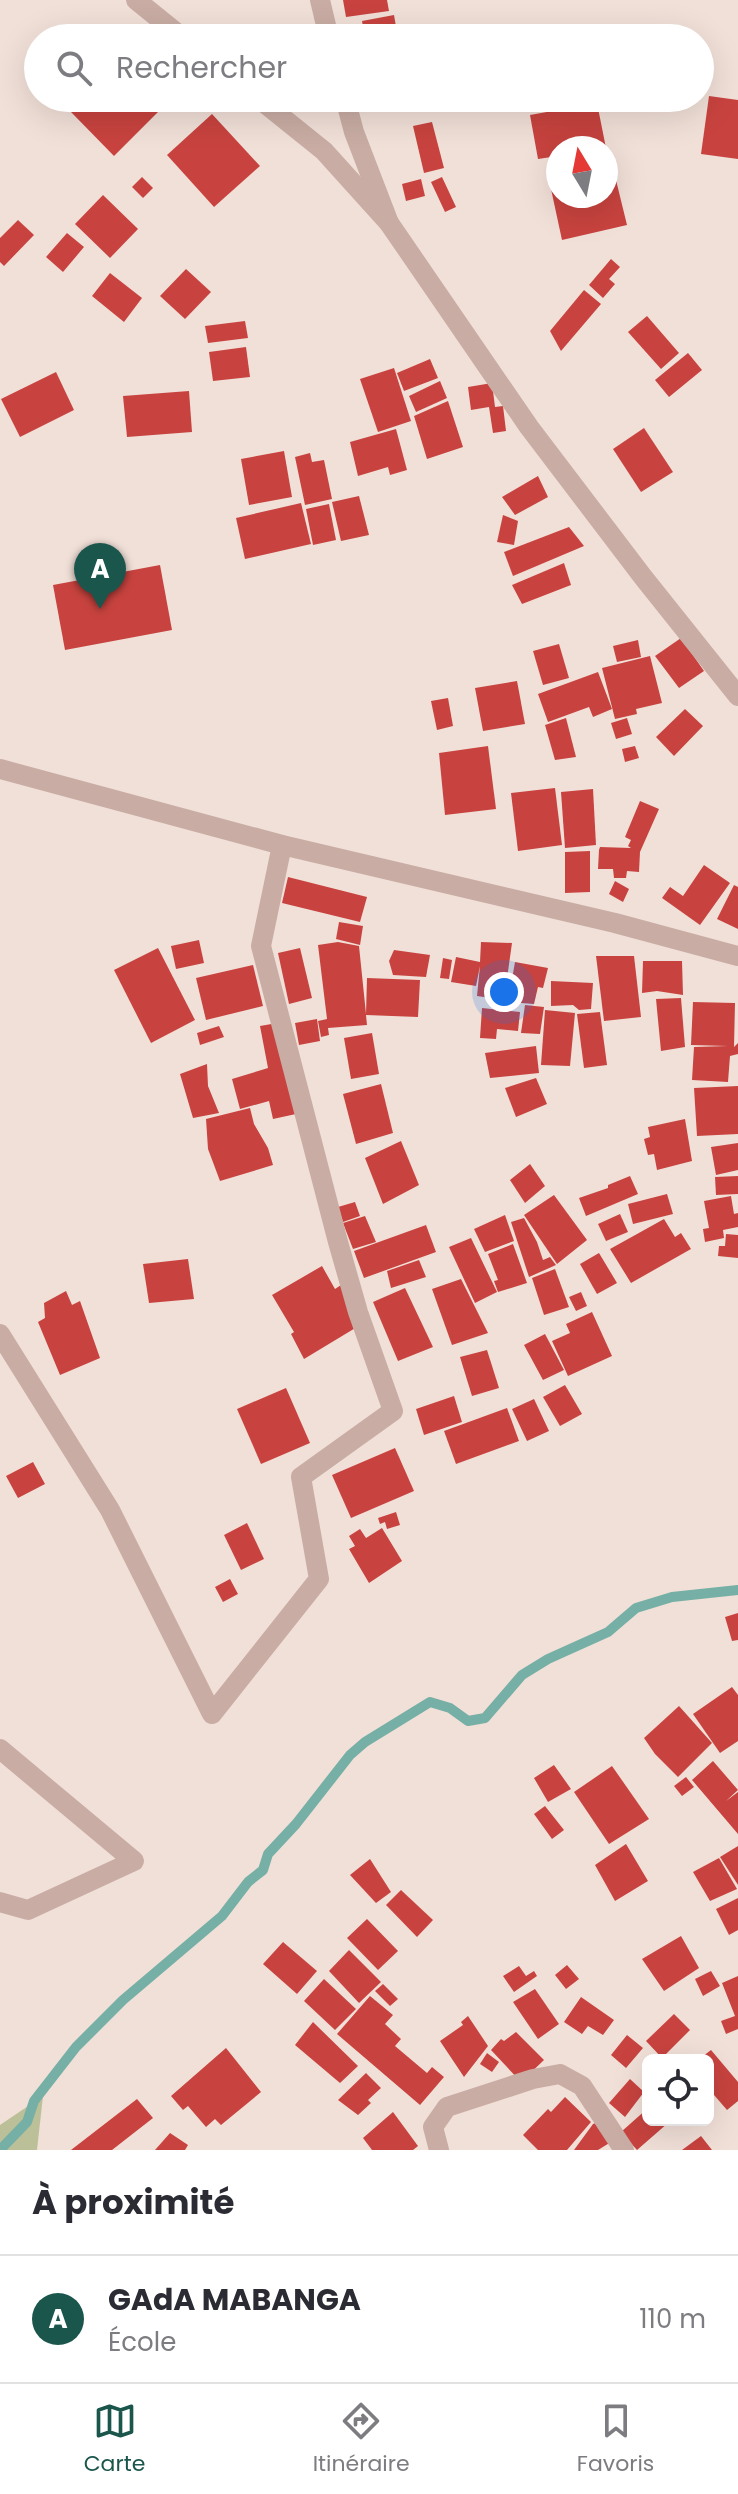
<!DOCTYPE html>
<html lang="fr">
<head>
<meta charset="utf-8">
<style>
  :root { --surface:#fff; --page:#f7f7f7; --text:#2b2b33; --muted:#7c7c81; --line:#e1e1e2; --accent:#1b564d }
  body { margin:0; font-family:Poppins,sans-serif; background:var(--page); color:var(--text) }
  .controls { position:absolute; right:24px; bottom:24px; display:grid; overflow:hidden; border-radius:12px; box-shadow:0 8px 32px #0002 }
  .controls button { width:72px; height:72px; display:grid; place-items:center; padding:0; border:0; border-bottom:2px solid var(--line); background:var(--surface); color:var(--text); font:40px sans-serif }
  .compass { position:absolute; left:546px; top:136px; width:72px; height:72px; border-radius:50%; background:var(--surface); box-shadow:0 8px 32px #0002; rotate:350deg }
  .you { position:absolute; left:504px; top:992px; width:28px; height:28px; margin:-20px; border:6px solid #fff; border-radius:50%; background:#1a73e8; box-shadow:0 0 0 12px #1a73e833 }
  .badge { display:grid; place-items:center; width:52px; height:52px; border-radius:50%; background:var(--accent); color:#fff; font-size:26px; font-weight:700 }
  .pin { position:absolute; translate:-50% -66px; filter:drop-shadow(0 2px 4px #0008) }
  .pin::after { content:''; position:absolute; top:42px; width:28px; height:24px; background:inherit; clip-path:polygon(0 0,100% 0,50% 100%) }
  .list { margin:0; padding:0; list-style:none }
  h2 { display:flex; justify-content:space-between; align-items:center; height:104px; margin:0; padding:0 32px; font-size:34px }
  h2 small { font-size:26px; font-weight:400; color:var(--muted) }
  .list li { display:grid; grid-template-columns:52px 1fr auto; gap:24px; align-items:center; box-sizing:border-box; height:128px; padding:0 32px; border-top:2px solid var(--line) }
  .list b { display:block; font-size:30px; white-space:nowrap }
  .list p { margin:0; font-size:26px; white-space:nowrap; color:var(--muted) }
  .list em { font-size:26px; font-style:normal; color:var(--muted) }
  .icon { flex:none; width:44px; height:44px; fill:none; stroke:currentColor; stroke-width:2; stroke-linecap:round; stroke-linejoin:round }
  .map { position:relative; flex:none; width:738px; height:2150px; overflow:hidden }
  .search { position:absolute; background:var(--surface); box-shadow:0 8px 32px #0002; left:24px; right:24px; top:24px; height:88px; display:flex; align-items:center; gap:20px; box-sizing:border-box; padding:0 28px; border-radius:44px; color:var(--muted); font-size:30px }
  .sheet { height:232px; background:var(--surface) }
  nav { display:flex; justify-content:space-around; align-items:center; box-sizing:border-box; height:112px; border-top:2px solid var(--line); background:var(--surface); font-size:22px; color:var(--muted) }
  nav a { display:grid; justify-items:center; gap:4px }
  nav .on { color:var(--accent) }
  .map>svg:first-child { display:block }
  .green { fill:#bbc098 }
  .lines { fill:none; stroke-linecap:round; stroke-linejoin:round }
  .stream { stroke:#76afa5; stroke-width:10 }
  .building { fill:#c8433f }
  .minor { stroke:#c9ada4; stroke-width:20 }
  .tertiary { stroke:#c9ada4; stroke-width:20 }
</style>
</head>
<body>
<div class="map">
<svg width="738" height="2150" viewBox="0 0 738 2150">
  <rect width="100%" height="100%" fill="#f1e0d8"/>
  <path class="green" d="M 43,2096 L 37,2150 L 0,2150 L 0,2125 Z"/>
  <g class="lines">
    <path class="stream" d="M 0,2150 L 27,2122 L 34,2101 L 76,2047 L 123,2000 L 222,1916 L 248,1882 L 263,1870 L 268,1854 L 296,1824 L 350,1755 L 365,1742 L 430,1702 L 450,1708 L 468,1721 L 485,1718 L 522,1675 L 548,1659 L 608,1632 L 636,1608 L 672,1597 L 738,1590"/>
  </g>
  <g class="building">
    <path d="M 343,0 L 387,0 L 389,11 L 346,17 Z"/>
    <path d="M 394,15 L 398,38 L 365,38 L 362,21 Z"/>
    <path d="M 709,96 L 738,100 L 738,159 L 701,154 Z"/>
    <path d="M 86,98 L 146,98 L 159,111 L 114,156 L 71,112 Z"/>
    <path d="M 597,103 L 606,148 L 558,148 L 558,156 L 538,159 L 530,115 Z"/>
    <path d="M 212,114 L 260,166 L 214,207 L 167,155 Z"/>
    <path d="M 432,122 L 444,168 L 424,173 L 413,126 Z"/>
    <path d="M 615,176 L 627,225 L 562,240 L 551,189 L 558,188 L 558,196 L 606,196 L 606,178 Z"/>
    <path d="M 142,177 L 153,188 L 143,198 L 132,187 Z"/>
    <path d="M 442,177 L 456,207 L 445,212 L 431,182 Z"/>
    <path d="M 421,179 L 425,196 L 406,201 L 402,184 Z"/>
    <path d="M 103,195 L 138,229 L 110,258 L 75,224 Z"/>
    <path d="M 18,220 L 34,235 L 4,266 L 0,262 L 0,238 Z"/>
    <path d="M 67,233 L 84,247 L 63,272 L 46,257 Z"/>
    <path d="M 611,259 L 620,267 L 609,279 L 615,284 L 603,298 L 589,285 Z"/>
    <path d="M 186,269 L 211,292 L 185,319 L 160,296 Z"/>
    <path d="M 110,273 L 142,298 L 124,322 L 92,296 Z"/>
    <path d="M 584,290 L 601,304 L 561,351 L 550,331 Z"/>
    <path d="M 647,316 L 679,353 L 661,369 L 628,332 Z"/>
    <path d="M 245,321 L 248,338 L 208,343 L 205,326 Z"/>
    <path d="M 246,347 L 250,377 L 213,381 L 209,352 Z"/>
    <path d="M 688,353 L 702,370 L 669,397 L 655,380 Z"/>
    <path d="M 430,359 L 438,378 L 404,391 L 397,373 Z"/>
    <path d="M 394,368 L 411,421 L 378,432 L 360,379 Z"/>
    <path d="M 56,372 L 74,410 L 20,437 L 1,399 Z"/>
    <path d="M 440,381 L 447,398 L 416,412 L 409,396 Z"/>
    <path d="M 492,383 L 495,407 L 503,406 L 506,431 L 493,433 L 489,407 L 471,410 L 468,387 Z"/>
    <path d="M 189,391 L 192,432 L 127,437 L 123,396 Z"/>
    <path d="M 448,401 L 463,447 L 427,459 L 414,416 Z"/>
    <path d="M 644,428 L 673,472 L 641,492 L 613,449 Z"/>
    <path d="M 396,429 L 407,470 L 390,475 L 388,467 L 358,476 L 350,442 Z"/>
    <path d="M 284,451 L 292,497 L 249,505 L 241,459 Z"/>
    <path d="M 310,453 L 312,462 L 324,460 L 332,499 L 305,505 L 295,457 Z"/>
    <path d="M 538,476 L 548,497 L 515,515 L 502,497 Z"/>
    <path d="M 359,496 L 369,535 L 341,541 L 332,502 Z"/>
    <path d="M 301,503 L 311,544 L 245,559 L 236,518 Z"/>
    <path d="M 329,504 L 336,540 L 313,545 L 306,509 Z"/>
    <path d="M 503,515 L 518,521 L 514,545 L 497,542 Z"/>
    <path d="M 569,527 L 584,546 L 513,576 L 504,552 Z"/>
    <path d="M 564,563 L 571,585 L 522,604 L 512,585 Z"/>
    <path d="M 160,565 L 172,630 L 65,650 L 53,585 Z"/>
    <path d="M 681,638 L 704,671 L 679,688 L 655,656 Z"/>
    <path d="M 638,640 L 641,657 L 617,662 L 613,646 Z"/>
    <path d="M 559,644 L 569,678 L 543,685 L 533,651 Z"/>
    <path d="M 650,656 L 662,703 L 636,709 L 637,714 L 615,719 L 602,668 Z"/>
    <path d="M 598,672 L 612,709 L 593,717 L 589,707 L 548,722 L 538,694 Z"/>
    <path d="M 517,681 L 525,724 L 483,731 L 475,688 Z"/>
    <path d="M 448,698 L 453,726 L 437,730 L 431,701 Z"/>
    <path d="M 685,709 L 703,726 L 674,756 L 656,737 Z"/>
    <path d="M 566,718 L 576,757 L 555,760 L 545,725 Z"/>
    <path d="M 627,718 L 632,734 L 616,739 L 611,723 Z"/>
    <path d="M 488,746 L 496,809 L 445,815 L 439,753 Z"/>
    <path d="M 635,746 L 639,758 L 625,762 L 622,749 Z"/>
    <path d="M 555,788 L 562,845 L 518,851 L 511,793 Z"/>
    <path d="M 593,789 L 596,845 L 565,848 L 561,792 Z"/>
    <path d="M 640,801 L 659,809 L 640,852 L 639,872 L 627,871 L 626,878 L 614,878 L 613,869 L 598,869 L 599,850 L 600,847 L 631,848 L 628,846 L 631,840 L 625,837 Z"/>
    <path d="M 590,851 L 590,892 L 565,893 L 565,852 Z"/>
    <path d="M 704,865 L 730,883 L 700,925 L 662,898 L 670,887 L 683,896 Z"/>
    <path d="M 288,877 L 367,897 L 360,922 L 282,903 Z"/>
    <path d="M 615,881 L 629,889 L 623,902 L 609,894 Z"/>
    <path d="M 734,885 L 738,887 L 738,929 L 717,919 Z"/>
    <path d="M 339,922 L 363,926 L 360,945 L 336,939 Z"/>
    <path d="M 199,940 L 204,963 L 176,969 L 171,946 Z"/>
    <path d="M 338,942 L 359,946 L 366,1014 L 367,978 L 420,980 L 418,1017 L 366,1015 L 367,1025 L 328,1028 L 329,1035 L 321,1037 L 318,1021 L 327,1019 L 318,945 Z"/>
    <path d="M 481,942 L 512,943 L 504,1000 L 477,996 L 480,966 L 476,986 L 451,982 L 456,957 L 480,962 Z"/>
    <path d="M 158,948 L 195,1020 L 151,1043 L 114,970 Z"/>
    <path d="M 300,948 L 312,998 L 289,1004 L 278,953 Z"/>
    <path d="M 394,950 L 430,955 L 426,977 L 393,975 L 389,961 Z"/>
    <path d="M 596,956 L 634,956 L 641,1017 L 604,1021 Z"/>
    <path d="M 443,958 L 452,960 L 449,979 L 440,978 Z"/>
    <path d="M 643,961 L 682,961 L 683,995 L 657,991 L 642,993 Z"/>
    <path d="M 515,962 L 548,968 L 543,988 L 538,987 L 534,1004 L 508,1002 Z"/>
    <path d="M 253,965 L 263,1006 L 206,1020 L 196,978 Z"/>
    <path d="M 551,981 L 593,983 L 591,1009 L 579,1010 L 573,1005 L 551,1006 Z"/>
    <path d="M 681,998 L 685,1047 L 661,1051 L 656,999 Z"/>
    <path d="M 693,1002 L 735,1003 L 734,1047 L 738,1043 L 738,1054 L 730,1056 L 728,1082 L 692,1080 L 694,1047 L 728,1046 L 691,1045 Z"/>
    <path d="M 525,1005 L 544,1007 L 540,1034 L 521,1033 Z"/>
    <path d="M 482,1008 L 520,1012 L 518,1031 L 497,1029 L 496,1039 L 480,1038 Z"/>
    <path d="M 545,1010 L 575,1013 L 570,1066 L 541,1065 Z"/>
    <path d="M 600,1012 L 607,1065 L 584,1068 L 577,1014 Z"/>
    <path d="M 317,1019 L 320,1041 L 299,1045 L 295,1023 Z"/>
    <path d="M 283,1022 L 296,1114 L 273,1119 L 269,1101 L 240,1109 L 232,1079 L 268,1068 L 260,1026 Z"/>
    <path d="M 219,1026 L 224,1037 L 200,1045 L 197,1033 Z"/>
    <path d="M 372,1033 L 379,1074 L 351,1079 L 344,1038 Z"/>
    <path d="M 536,1046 L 539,1073 L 490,1078 L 485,1053 Z"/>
    <path d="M 207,1064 L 208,1086 L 219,1113 L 193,1118 L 180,1074 Z"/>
    <path d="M 536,1078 L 547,1104 L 516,1117 L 505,1088 Z"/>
    <path d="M 381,1084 L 393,1133 L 356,1144 L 343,1094 Z"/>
    <path d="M 738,1086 L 738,1134 L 697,1136 L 694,1088 Z"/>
    <path d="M 250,1108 L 254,1124 L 268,1148 L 273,1165 L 220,1181 L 208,1149 L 206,1119 Z"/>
    <path d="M 685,1119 L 692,1161 L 657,1170 L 654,1154 L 648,1155 L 644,1139 L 650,1137 L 648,1127 Z"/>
    <path d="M 401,1141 L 419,1185 L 383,1204 L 365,1158 Z"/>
    <path d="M 738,1143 L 738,1170 L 716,1175 L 711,1147 Z"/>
    <path d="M 530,1164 L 545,1186 L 525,1203 L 510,1180 Z"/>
    <path d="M 630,1176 L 638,1194 L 586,1216 L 579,1198 L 608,1188 L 608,1185 Z"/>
    <path d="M 738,1176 L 738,1194 L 716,1195 L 715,1177 Z"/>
    <path d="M 667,1194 L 673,1214 L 633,1224 L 628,1204 Z"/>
    <path d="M 554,1195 L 587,1240 L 557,1264 L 524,1215 Z"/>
    <path d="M 731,1196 L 734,1214 L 738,1213 L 738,1227 L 723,1230 L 724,1238 L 705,1242 L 703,1229 L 709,1228 L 704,1201 Z"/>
    <path d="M 355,1202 L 360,1216 L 343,1222 L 338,1207 Z"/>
    <path d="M 620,1214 L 628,1232 L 606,1241 L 598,1224 Z"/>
    <path d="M 505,1215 L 514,1241 L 485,1252 L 474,1229 Z"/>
    <path d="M 365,1216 L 376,1242 L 353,1249 L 343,1223 Z"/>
    <path d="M 524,1218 L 537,1242 L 543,1260 L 550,1257 L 556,1265 L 529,1277 L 511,1222 Z"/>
    <path d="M 664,1219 L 675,1237 L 681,1233 L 691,1249 L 631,1283 L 610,1249 Z"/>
    <path d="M 426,1225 L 436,1252 L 364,1278 L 354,1251 Z"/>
    <path d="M 726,1234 L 738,1235 L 738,1258 L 718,1256 L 719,1246 L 725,1246 Z"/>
    <path d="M 471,1238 L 497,1292 L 475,1303 L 449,1247 Z"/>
    <path d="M 513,1244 L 527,1283 L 498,1292 L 494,1281 L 498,1280 L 488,1254 Z"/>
    <path d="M 599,1253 L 617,1283 L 597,1294 L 580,1264 Z"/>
    <path d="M 188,1259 L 194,1299 L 149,1303 L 143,1264 Z"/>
    <path d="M 419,1260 L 426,1277 L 391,1288 L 387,1271 Z"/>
    <path d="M 322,1266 L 335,1289 L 341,1285 L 357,1327 L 304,1359 L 291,1334 L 294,1332 L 272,1295 Z"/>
    <path d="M 555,1269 L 569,1307 L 544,1315 L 532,1278 Z"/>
    <path d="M 461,1279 L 488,1333 L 452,1345 L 432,1289 Z"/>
    <path d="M 405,1288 L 433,1347 L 398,1361 L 373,1302 Z"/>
    <path d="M 66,1291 L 72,1305 L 80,1301 L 100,1358 L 60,1375 L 38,1322 L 45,1318 L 44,1303 Z"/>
    <path d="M 581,1292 L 587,1306 L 576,1311 L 569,1297 Z"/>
    <path d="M 592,1312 L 612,1356 L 568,1376 L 552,1341 L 570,1333 L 566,1324 Z"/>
    <path d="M 545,1334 L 564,1370 L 543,1380 L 524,1345 Z"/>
    <path d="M 487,1350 L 499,1388 L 472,1396 L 460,1357 Z"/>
    <path d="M 565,1385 L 582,1414 L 560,1426 L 543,1397 Z"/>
    <path d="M 286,1388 L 310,1443 L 261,1464 L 237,1409 Z"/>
    <path d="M 454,1396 L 462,1422 L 424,1435 L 416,1409 Z"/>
    <path d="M 534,1399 L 549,1431 L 527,1441 L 512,1409 Z"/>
    <path d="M 507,1408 L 519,1441 L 456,1464 L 444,1431 Z"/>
    <path d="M 395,1448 L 414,1491 L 351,1518 L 332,1475 Z"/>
    <path d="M 33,1462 L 45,1484 L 18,1498 L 6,1476 Z"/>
    <path d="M 396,1512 L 400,1525 L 387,1529 L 385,1522 L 380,1524 L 378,1518 Z"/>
    <path d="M 247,1523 L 264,1559 L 241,1570 L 224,1535 Z"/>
    <path d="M 382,1528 L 402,1561 L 369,1583 L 349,1549 L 355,1546 L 349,1536 L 360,1529 L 366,1538 Z"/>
    <path d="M 230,1579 L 238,1594 L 223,1602 L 215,1587 Z"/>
    <path d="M 738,1613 L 738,1640 L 732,1641 L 725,1617 Z"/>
    <path d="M 732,1687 L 738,1695 L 738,1741 L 720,1753 L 693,1714 Z"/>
    <path d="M 679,1706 L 712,1743 L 678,1777 L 655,1754 L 644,1738 Z"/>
    <path d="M 713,1761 L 738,1790 L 726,1801 L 738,1792 L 738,1834 L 692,1780 Z"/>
    <path d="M 554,1765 L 571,1789 L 548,1802 L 534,1778 Z"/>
    <path d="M 612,1766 L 649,1819 L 609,1844 L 574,1792 Z"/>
    <path d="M 686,1777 L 694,1787 L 682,1796 L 674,1786 Z"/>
    <path d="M 545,1806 L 564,1830 L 552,1839 L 534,1814 Z"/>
    <path d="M 626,1844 L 648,1881 L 615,1901 L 595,1865 Z"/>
    <path d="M 738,1846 L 738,1885 L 720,1857 Z"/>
    <path d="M 719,1858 L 737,1889 L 710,1901 L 693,1872 Z"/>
    <path d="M 370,1859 L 391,1892 L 376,1903 L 350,1875 Z"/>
    <path d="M 401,1890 L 433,1920 L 417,1937 L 386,1905 Z"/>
    <path d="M 738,1898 L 738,1930 L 729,1935 L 716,1909 Z"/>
    <path d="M 367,1919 L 398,1951 L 378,1970 L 347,1938 Z"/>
    <path d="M 681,1936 L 699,1968 L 664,1991 L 642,1959 Z"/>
    <path d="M 283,1942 L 317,1971 L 297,1994 L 263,1964 Z"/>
    <path d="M 349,1950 L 381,1982 L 359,2003 L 329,1971 Z"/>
    <path d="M 567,1965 L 579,1979 L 566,1989 L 555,1975 Z"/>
    <path d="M 519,1966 L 526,1976 L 534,1971 L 537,1976 L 514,1992 L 503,1976 Z"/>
    <path d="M 711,1971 L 720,1986 L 703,1996 L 695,1979 Z"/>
    <path d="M 738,1976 L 738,2029 L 726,2034 L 721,2021 L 735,2016 L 722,1983 Z"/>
    <path d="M 324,1979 L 356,2009 L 335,2030 L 304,2001 Z"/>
    <path d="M 383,1984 L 398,1999 L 390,2006 L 375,1991 Z"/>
    <path d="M 535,1989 L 559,2024 L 538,2039 L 513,2002 Z"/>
    <path d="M 370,1996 L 393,2015 L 385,2024 L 401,2039 L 395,2046 L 427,2073 L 432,2067 L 444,2077 L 420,2105 L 337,2034 Z"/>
    <path d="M 581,1997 L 614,2020 L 603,2035 L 588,2026 L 582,2034 L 564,2022 Z"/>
    <path d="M 674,2014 L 690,2030 L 662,2058 L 646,2041 Z"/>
    <path d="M 468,2016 L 488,2046 L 464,2077 L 440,2041 L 463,2025 L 461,2022 Z"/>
    <path d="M 313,2022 L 358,2066 L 340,2083 L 295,2045 Z"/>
    <path d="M 516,2032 L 544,2060 L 521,2082 L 491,2050 L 501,2039 L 504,2041 Z"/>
    <path d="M 627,2035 L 643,2048 L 626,2068 L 611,2055 Z"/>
    <path d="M 226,2048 L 261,2092 L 221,2125 L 215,2119 L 206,2127 L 188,2106 L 183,2110 L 171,2096 Z"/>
    <path d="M 711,2050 L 738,2082 L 738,2101 L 727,2110 L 708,2088 L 708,2060 L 698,2060 Z"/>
    <path d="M 487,2053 L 499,2062 L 492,2072 L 480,2064 Z"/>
    <path d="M 366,2073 L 381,2088 L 368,2100 L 371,2103 L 358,2115 L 338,2100 Z"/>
    <path d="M 630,2079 L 644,2092 L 625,2117 L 609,2103 Z"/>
    <path d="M 565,2097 L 591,2122 L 567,2150 L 538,2150 L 523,2135 L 548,2109 L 551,2112 Z"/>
    <path d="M 137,2099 L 153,2118 L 112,2150 L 71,2150 Z"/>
    <path d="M 648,2108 L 648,2120 L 666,2120 L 668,2123 L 637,2150 L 621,2132 Z"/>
    <path d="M 393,2112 L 418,2146 L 413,2150 L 372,2150 L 363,2138 Z"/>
    <path d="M 598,2122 L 611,2142 L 598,2150 L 574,2150 L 593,2124 Z"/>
    <path d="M 170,2133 L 188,2145 L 185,2150 L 155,2150 Z"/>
    <path d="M 701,2136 L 712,2150 L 682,2150 Z"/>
  </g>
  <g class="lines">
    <g class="minor">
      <path d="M 320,0 L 329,38"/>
      <path d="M 345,98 L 354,132 L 389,223"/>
      <path d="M 0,769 L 282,845 L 615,923 L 738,956"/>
      <path d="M 0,1334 L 110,1510 L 212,1714 L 319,1579 L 301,1477 L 393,1411 L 358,1312 L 338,1242 L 261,946 L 282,845"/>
      <path d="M 0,1749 L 134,1861 L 28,1910 L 0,1902"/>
      <path d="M 439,2150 L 433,2127 L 447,2107 L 533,2079 L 560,2074 L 582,2086 L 624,2150"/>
    </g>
    <g class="tertiary">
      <path d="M 136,0 L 183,38"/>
      <path d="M 258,98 L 324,151 L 389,223 L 529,427 L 643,577 L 738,696"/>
    </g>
  </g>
</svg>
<div class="controls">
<button><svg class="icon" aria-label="locate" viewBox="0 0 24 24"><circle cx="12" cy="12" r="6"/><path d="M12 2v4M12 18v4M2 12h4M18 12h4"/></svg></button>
</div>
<svg class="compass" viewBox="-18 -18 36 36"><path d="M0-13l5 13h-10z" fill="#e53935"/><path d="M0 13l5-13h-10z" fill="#7c7c81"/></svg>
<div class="you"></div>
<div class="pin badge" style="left:100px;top:609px">A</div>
<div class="search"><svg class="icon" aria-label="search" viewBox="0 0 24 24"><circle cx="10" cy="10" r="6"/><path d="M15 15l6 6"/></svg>Rechercher</div>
</div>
<section class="sheet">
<h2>À proximité<small></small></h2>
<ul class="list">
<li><span class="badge">A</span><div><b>GAdA MABANGA</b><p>École</p></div><em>110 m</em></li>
</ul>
</section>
<nav>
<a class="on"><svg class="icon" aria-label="map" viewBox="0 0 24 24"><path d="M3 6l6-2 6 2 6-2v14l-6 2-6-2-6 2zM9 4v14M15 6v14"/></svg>Carte</a>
<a><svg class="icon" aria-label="directions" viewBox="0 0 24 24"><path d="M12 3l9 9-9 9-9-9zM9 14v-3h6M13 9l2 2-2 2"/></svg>Itinéraire</a>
<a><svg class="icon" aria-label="saved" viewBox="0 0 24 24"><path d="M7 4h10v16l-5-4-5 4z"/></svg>Favoris</a>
</nav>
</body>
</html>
